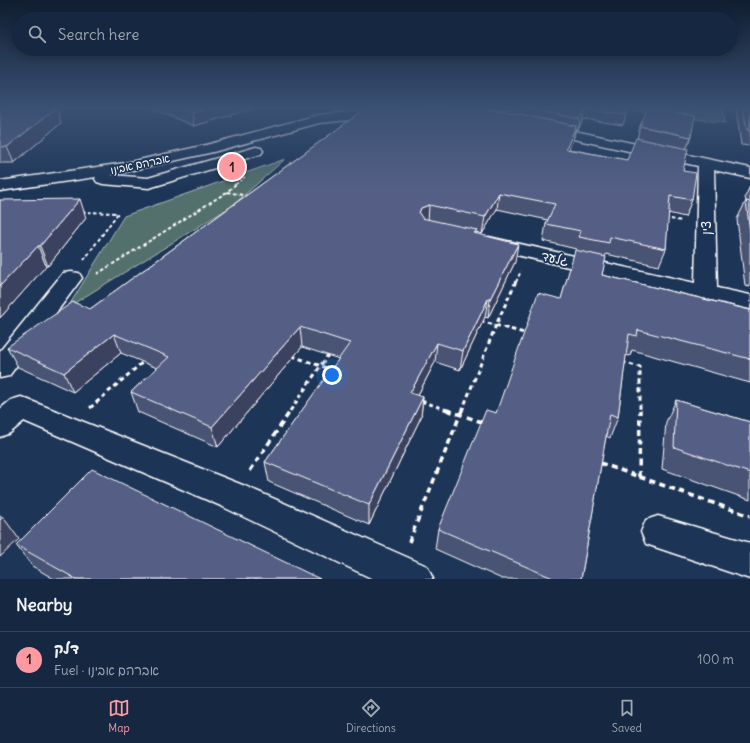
<!DOCTYPE html>
<html lang="en">
<head>
<meta charset="utf-8">
<style>
  :root { --surface:#162841; --page:#1f3048; --text:#f1f3f6; --muted:#9ea6b1; --line:#35445a; --accent:#ff9aa2 }
  body { margin:0; font-family:Delius,"Playpen Sans Hebrew",sans-serif; background:var(--page); color:var(--text) }
  .you { position:absolute; left:332px; top:375px; width:14px; height:14px; margin:-10px; border:3px solid #fff; border-radius:50%; background:#1a73e8; box-shadow:0 0 0 6px #1a73e833 }
  .badge { display:grid; place-items:center; width:26px; height:26px; border-radius:50%; background:var(--accent); color:#111; font-size:13px; font-weight:700 }
  .pin { position:absolute; translate:-50% -50%; border:2px solid #fff; box-shadow:0 1px 4px #0006 }
  .list { margin:0; padding:0; list-style:none }
  h2 { display:flex; justify-content:space-between; align-items:center; height:52px; margin:0; padding:0 16px; font-size:17px }
  h2 small { font-size:13px; font-weight:400; color:var(--muted) }
  .list li { display:grid; grid-template-columns:26px 1fr auto; gap:12px; align-items:center; box-sizing:border-box; height:56px; padding:0 16px; border-top:1px solid var(--line) }
  .list b { display:block; font-size:15px; white-space:nowrap }
  .list p { margin:0; font-size:13px; white-space:nowrap; color:var(--muted) }
  .list em { font-size:13px; font-style:normal; color:var(--muted) }
  .icon { flex:none; width:22px; height:22px; fill:none; stroke:currentColor; stroke-width:2; stroke-linecap:round; stroke-linejoin:round }
  .map { position:relative; flex:none; width:750px; height:579px; overflow:hidden }
  .search { position:absolute; background:var(--surface); box-shadow:0 2px 10px #0003; left:12px; right:12px; top:12px; height:44px; display:flex; align-items:center; gap:10px; box-sizing:border-box; padding:0 14px; border-radius:22px; color:var(--muted); font-size:15px }
  .sheet { height:108px; background:var(--surface) }
  nav { display:flex; justify-content:space-around; align-items:center; box-sizing:border-box; height:56px; border-top:1px solid var(--line); background:var(--surface); font-size:11px; color:var(--muted) }
  nav a { display:grid; justify-items:center; gap:2px }
  nav .on { color:var(--accent) }
  .map>svg:first-child { display:block }
  .green { fill:#536f6d; stroke:#a9b7b6 }
  .lines { fill:none; stroke-linecap:round; stroke-linejoin:round }
  .minor-casing { stroke:#fff; stroke-width:3 }
  .path-far3 { stroke:#fff; stroke-width:1.5; stroke-dasharray:2.5 2; stroke-linecap:butt }
  .path-far2 { stroke:#fff; stroke-width:2; stroke-dasharray:3.5 2.5; stroke-linecap:butt }
  .path-far1 { stroke:#fff; stroke-width:3; stroke-dasharray:4.5 3.5; stroke-linecap:butt }
  .path { stroke:#fff; stroke-width:3.5; stroke-dasharray:6 4.5; stroke-linecap:butt }
  .minor { fill:#1d3557; fill-rule:evenodd }
  .wall { fill:#485273; stroke:#fff }
  .shaded-wall { fill:#3b425e; stroke:#fff }
  .building { fill:#545f86; stroke:#fff }
  .labels { text-anchor:middle; stroke-width:3.5; stroke-linejoin:round; paint-order:stroke }
  .far-street-label { font-size:11px; fill:#fff; stroke:#1d3557 }
  .street-label { font-size:13px; fill:#fff; stroke:#1d3557 }
</style>
</head>
<body>
<div class="map">
<svg width="750" height="579" viewBox="0 0 750 579">
  <rect width="100%" height="100%" fill="#1d3557"/>
  <filter id="ink" filterUnits="userSpaceOnUse"><feTurbulence type="fractalNoise" baseFrequency=".025" numOctaves="2"/><feDisplacementMap in="SourceGraphic" scale="8" xChannelSelector="R" yChannelSelector="G"/><feConvolveMatrix kernelMatrix="1 2 1 2 8 2 1 2 1" color-interpolation-filters="sRGB"/></filter>
  <g filter="url(#ink)">
    <g class="green">
      <path d="M 640,109 L 723,109 L 725,123 L 639,111 Z"/>
      <path d="M 285,159 L 232,206 L 68,307 L 124,216 Z"/>
    </g>
    <g class="lines">
      <g class="minor-casing">
        <g id="minor">
          <path d="M 382,109 L 392,109 L 395,112 L 394,115 L 389,116 L 319,123 L 213,152 L 111,175 L 148,178 L 256,147 L 261,148 L 263,151 L 261,154 L 149,188 L 103,184 L 97,182 L 95,179 L 96,177 L 0,191 L 0,181 L 125,163 L 206,145 L 318,115 Z"/>
          <path d="M 546,125 L 750,168 L 750,178 L 714,170 L 717,288 L 750,295 L 750,309 L 482,247 L 479,243 L 482,239 L 489,237 L 695,283 L 698,166 L 541,132 L 539,129 L 541,126 Z"/>
          <path d="M 71,272 L 79,273 L 82,278 L 9,376 L 0,378 L 0,351 L 63,273 Z"/>
          <path d="M 21,397 L 245,486 L 427,566 L 433,579 L 373,579 L 221,506 L 24,421 L 10,433 L 0,437 L 0,409 L 11,400 Z"/>
          <path d="M 658,516 L 750,543 L 750,579 L 646,544 L 641,532 L 646,520 Z"/>
        </g>
      </g>
      <path class="path-far3" d="M 236,184 L 246,176"/>
      <g class="path-far2">
        <path d="M 227,192 L 248,196"/>
        <path d="M 82,212 L 117,213"/>
        <path d="M 665,218 L 682,221"/>
        <path d="M 84,260 L 118,213"/>
        <path d="M 97,274 L 227,192 L 237,183"/>
        <path d="M 516,282 L 521,271"/>
      </g>
      <g class="path-far1">
        <path d="M 480,321 L 528,334"/>
        <path d="M 292,356 L 333,370"/>
        <path d="M 622,362 L 640,367 L 640,411"/>
        <path d="M 421,401 L 450,411"/>
        <path d="M 90,408 L 144,361"/>
        <path d="M 290,411 L 330,352"/>
        <path d="M 462,411 L 496,325 L 516,281"/>
      </g>
      <g class="path">
        <path d="M 447,410 L 484,423"/>
        <path d="M 600,463 L 750,516"/>
        <path d="M 250,471 L 291,410"/>
        <path d="M 639,477 L 640,410"/>
        <path d="M 409,542 L 462,410"/>
      </g>
      <use href="#minor" class="minor"/>
    </g>
    <g class="wall">
      <path d="M 0,109 L 61,123 L 14,163 L 0,163 Z"/>
      <path d="M 153,109 L 251,109 L 194,126 Z"/>
      <path d="M 365,109 L 628,109 L 623,125 L 583,119 L 578,130 L 576,129 L 573,140 L 569,149 L 627,160 L 637,139 L 640,126 L 691,137 L 686,149 L 683,171 L 692,200 L 685,217 L 668,213 L 666,249 L 659,266 L 606,254 L 602,275 L 750,310 L 750,383 L 632,350 L 630,356 L 626,355 L 618,417 L 610,438 L 606,436 L 581,579 L 502,579 L 435,549 L 438,529 L 496,413 L 561,299 L 576,249 L 543,241 L 546,224 L 548,220 L 497,209 L 482,234 L 476,232 L 476,234 L 515,262 L 488,318 L 485,317 L 460,370 L 435,362 L 418,395 L 423,397 L 421,417 L 369,525 L 269,482 L 265,462 L 339,359 L 302,347 L 218,447 L 138,412 L 131,392 L 157,368 L 121,353 L 73,392 L 18,367 L 7,347 L 90,309 Z"/>
      <path d="M 736,109 L 750,109 L 750,146 L 741,145 Z"/>
      <path d="M 750,186 L 750,287 L 745,286 L 737,219 L 746,201 L 745,197 Z"/>
      <path d="M 0,200 L 86,218 L 48,266 L 46,266 L 0,318 Z"/>
      <path d="M 676,400 L 750,422 L 750,500 L 662,469 L 666,422 Z"/>
      <path d="M 16,545 L 320,579 L 54,579 L 32,566 Z"/>
    </g>
    <g class="shaded-wall">
      <path d="M 55,109 L 57,109 L 61,123 L 14,163 L 7,147 Z"/>
      <path d="M 206,109 L 251,109 L 194,126 L 192,113 Z"/>
      <path d="M 585,109 L 583,119 L 578,130 L 580,119 Z"/>
      <path d="M 576,126 L 573,140 L 562,164 L 566,149 Z"/>
      <path d="M 499,193 L 497,209 L 482,234 L 485,217 Z"/>
      <path d="M 80,199 L 86,218 L 48,266 L 40,246 Z"/>
      <path d="M 429,205 L 428,222 L 420,224 L 419,213 L 421,208 Z"/>
      <path d="M 518,244 L 515,262 L 488,318 L 490,299 Z"/>
      <path d="M 38,246 L 46,266 L 0,318 L 0,286 Z"/>
      <path d="M 488,299 L 485,317 L 460,370 L 463,351 Z"/>
      <path d="M 300,327 L 302,347 L 218,447 L 212,427 Z"/>
      <path d="M 114,334 L 121,353 L 73,392 L 64,373 Z"/>
      <path d="M 437,343 L 435,362 L 409,412 L 410,393 Z"/>
      <path d="M 423,397 L 421,417 L 369,525 L 369,505 Z"/>
      <path d="M 3,517 L 19,539 L 0,557 L 0,520 Z"/>
    </g>
    <g class="building">
      <path d="M 0,109 L 55,109 L 7,147 L 0,147 Z"/>
      <path d="M 182,109 L 206,109 L 192,113 Z"/>
      <path d="M 365,109 L 477,109 L 505,111 L 576,126 L 566,149 L 627,160 L 636,138 L 688,149 L 683,171 L 696,173 L 692,200 L 670,196 L 666,249 L 610,237 L 609,243 L 579,237 L 581,231 L 546,224 L 555,204 L 499,193 L 485,217 L 429,205 L 421,208 L 419,213 L 422,218 L 477,230 L 474,233 L 518,244 L 490,299 L 488,299 L 463,351 L 437,343 L 410,393 L 423,397 L 369,505 L 265,462 L 350,343 L 300,327 L 212,427 L 131,392 L 169,357 L 114,334 L 64,373 L 7,347 L 73,302 L 90,309 Z"/>
      <path d="M 529,109 L 628,109 L 626,115 L 585,109 L 580,119 Z"/>
      <path d="M 647,109 L 695,116 L 691,137 L 640,126 Z"/>
      <path d="M 743,109 L 750,109 L 750,131 L 747,130 Z"/>
      <path d="M 80,199 L 40,246 L 38,246 L 0,286 L 0,200 Z"/>
      <path d="M 746,201 L 750,202 L 750,233 Z"/>
      <path d="M 575,250 L 606,257 L 602,275 L 750,310 L 750,359 L 638,330 L 637,336 L 629,334 L 618,417 L 610,414 L 581,579 L 555,579 L 438,529 L 486,410 L 496,413 L 538,293 L 561,299 Z"/>
      <path d="M 676,400 L 750,422 L 750,473 L 674,447 Z"/>
      <path d="M 92,469 L 320,579 L 76,579 L 16,545 Z"/>
      <path d="M 0,515 L 3,517 L 0,520 Z"/>
    </g>
  </g>
  <linearGradient id="sky" x2="0" y2="1"><stop stop-color="#101d30"/><stop offset="0.57" stop-color="#3a5174"/><stop offset="1" stop-color="#3a5174" stop-opacity="0"/></linearGradient>
  <rect width="750" height="190" fill="url(#sky)"/>
  <g class="labels">
    <g class="far-street-label">
      <text transform="translate(140 164) rotate(-12)" y="4">אברהם אבינו</text>
    </g>
    <g class="street-label">
      <text transform="translate(706 228) rotate(-90)" y="5">צין</text>
      <text transform="translate(555 258) rotate(13)" y="5">גלעד</text>
    </g>
  </g>
</svg>
<div class="you"></div>
<div class="pin badge" style="left:232px;top:167px">1</div>
<div class="search"><svg class="icon" aria-label="search" viewBox="0 0 24 24"><circle cx="10" cy="10" r="6"/><path d="M15 15l6 6"/></svg>Search here</div>
</div>
<section class="sheet">
<h2>Nearby<small></small></h2>
<ul class="list">
<li><span class="badge">1</span><div><b>דלק</b><p>Fuel · אברהם אבינו</p></div><em>100 m</em></li>
</ul>
</section>
<nav>
<a class="on"><svg class="icon" aria-label="map" viewBox="0 0 24 24"><path d="M3 6l6-2 6 2 6-2v14l-6 2-6-2-6 2zM9 4v14M15 6v14"/></svg>Map</a>
<a><svg class="icon" aria-label="directions" viewBox="0 0 24 24"><path d="M12 3l9 9-9 9-9-9zM9 14v-3h6M13 9l2 2-2 2"/></svg>Directions</a>
<a><svg class="icon" aria-label="saved" viewBox="0 0 24 24"><path d="M7 4h10v16l-5-4-5 4z"/></svg>Saved</a>
</nav>
</body>
</html>
